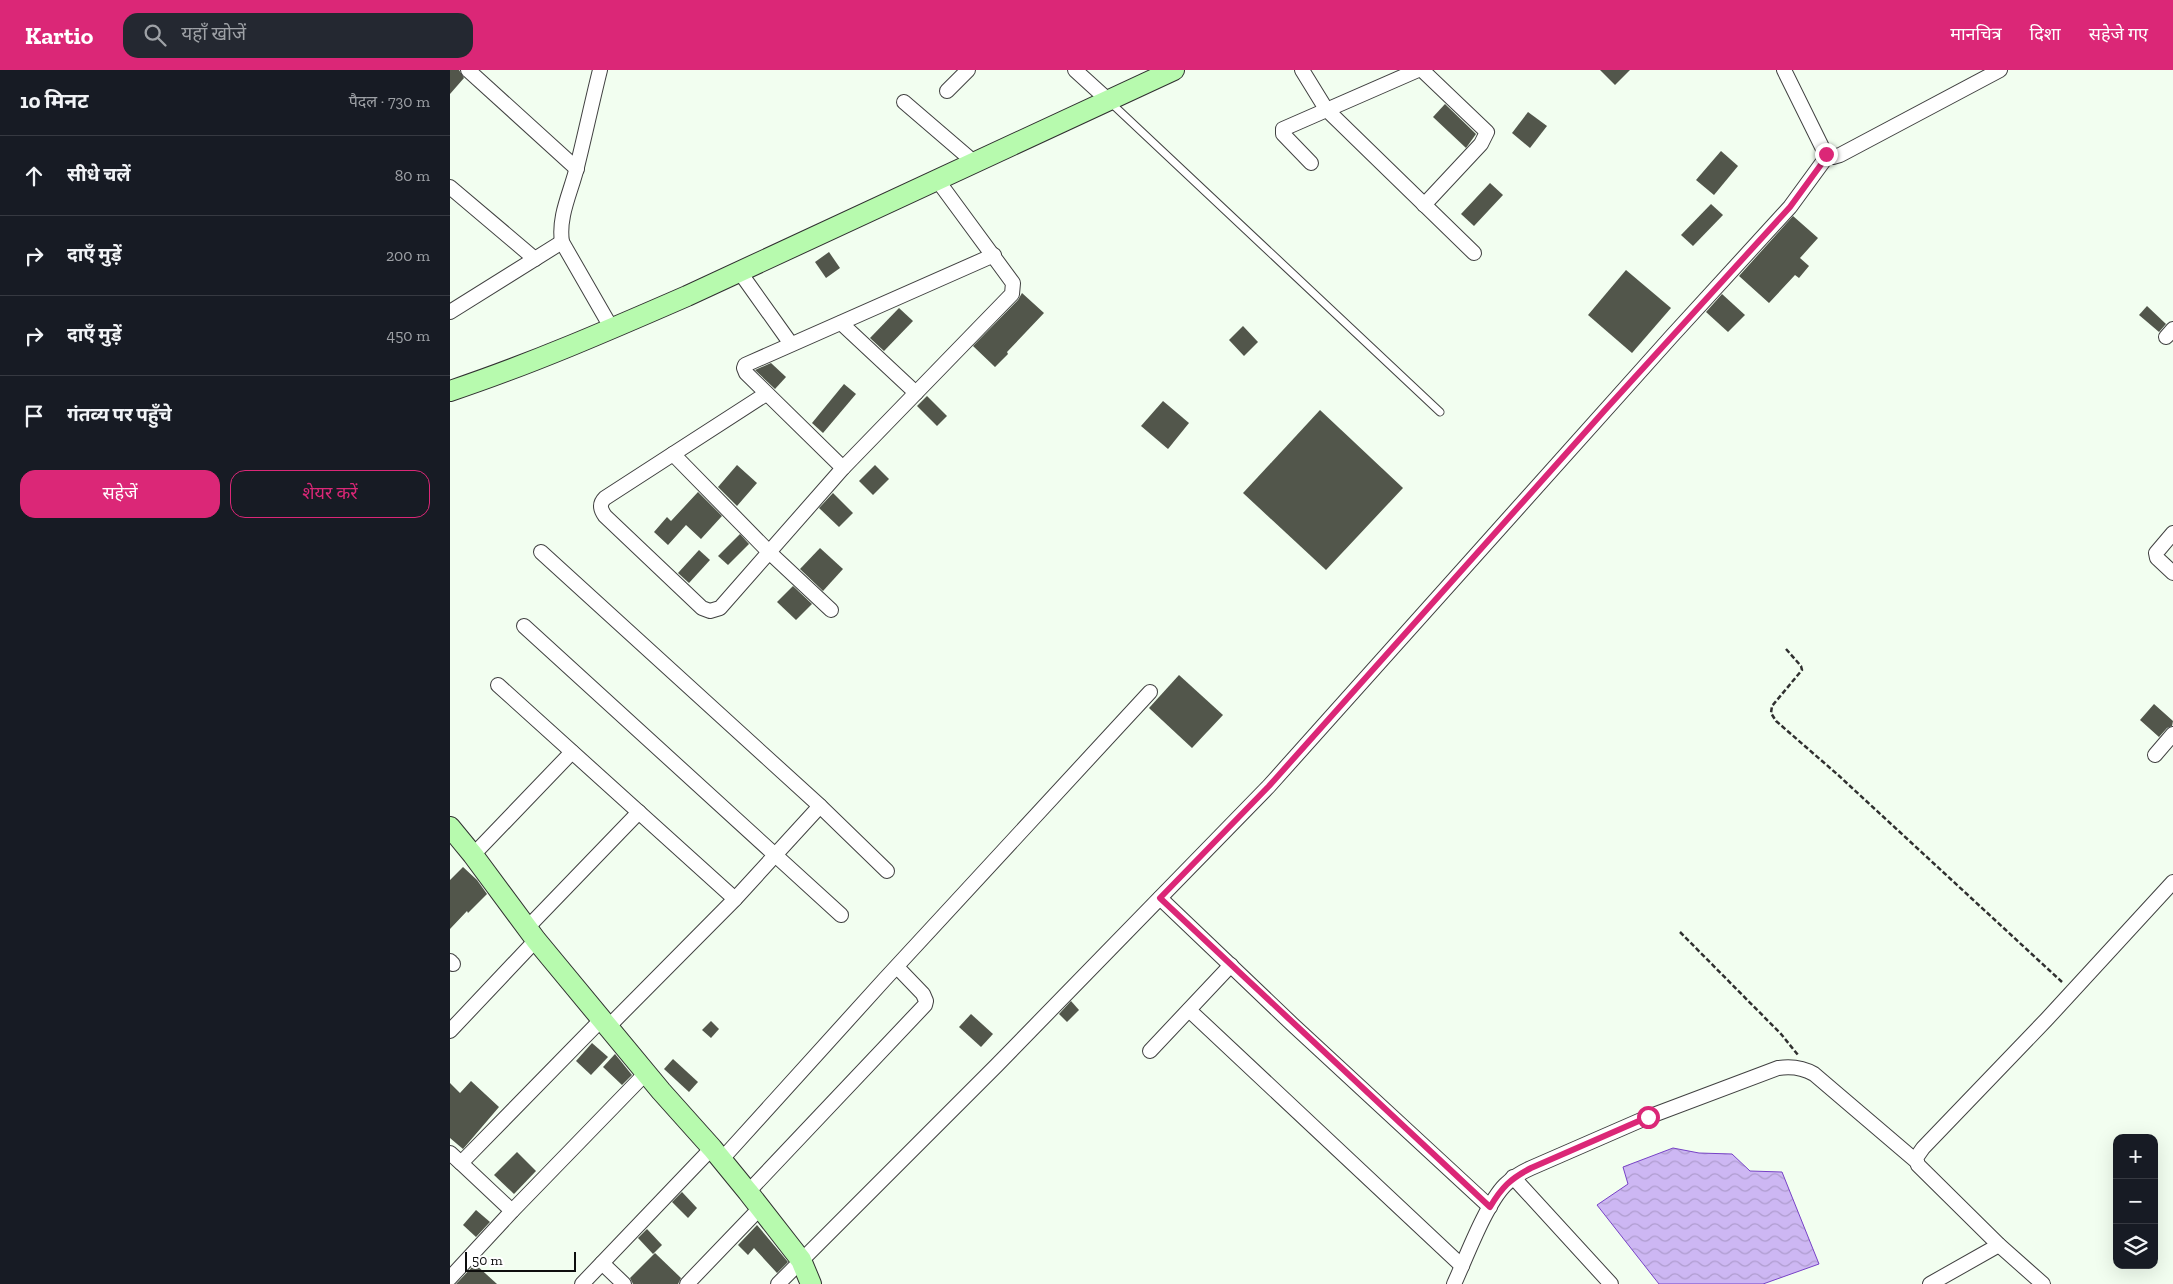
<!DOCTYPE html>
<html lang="hi">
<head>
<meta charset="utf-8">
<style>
  :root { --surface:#171b24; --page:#242831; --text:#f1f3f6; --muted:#9ea1a6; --line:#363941; --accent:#db2777 }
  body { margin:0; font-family:"Zilla Slab","Noto Sans Devanagari",serif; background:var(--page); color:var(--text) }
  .controls { position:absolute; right:15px; bottom:15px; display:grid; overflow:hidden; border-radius:10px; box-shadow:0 5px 20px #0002 }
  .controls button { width:45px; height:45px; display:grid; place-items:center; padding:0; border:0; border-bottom:1px solid var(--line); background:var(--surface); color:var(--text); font:25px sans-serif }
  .scale { position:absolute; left:15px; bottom:12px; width:111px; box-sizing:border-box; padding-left:5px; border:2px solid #0e0e0e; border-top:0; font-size:14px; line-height:18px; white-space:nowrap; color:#0e0e0e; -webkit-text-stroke:4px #fff; paint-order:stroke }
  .stop { position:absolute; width:15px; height:15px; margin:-11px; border:4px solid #db2777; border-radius:50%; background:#fff }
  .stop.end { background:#db2777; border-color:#fff; box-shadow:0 1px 5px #0008 }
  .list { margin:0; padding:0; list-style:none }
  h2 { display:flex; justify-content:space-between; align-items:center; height:65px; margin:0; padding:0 20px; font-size:21px }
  h2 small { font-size:16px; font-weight:400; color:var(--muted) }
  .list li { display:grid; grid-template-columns:32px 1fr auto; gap:15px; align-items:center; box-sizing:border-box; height:80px; padding:0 20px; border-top:1px solid var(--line) }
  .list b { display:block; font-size:19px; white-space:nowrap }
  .list em { font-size:16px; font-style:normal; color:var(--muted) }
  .actions { display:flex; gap:10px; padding:15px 20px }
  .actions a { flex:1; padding:11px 0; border:1px solid var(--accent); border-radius:15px; text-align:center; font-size:18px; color:var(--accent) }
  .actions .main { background:var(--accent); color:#fff }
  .icon { flex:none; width:28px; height:28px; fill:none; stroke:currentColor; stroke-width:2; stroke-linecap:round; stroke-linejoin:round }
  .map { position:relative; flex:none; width:1723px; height:1214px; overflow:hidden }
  header { display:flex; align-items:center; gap:30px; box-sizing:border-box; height:70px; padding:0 25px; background:var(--accent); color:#fff }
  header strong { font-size:24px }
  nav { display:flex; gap:28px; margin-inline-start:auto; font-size:18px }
  .search { width:350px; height:45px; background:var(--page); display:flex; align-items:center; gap:12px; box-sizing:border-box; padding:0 18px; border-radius:15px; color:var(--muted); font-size:19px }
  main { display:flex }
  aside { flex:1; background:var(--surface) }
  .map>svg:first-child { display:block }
  .water { fill:url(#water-waves); stroke:#7742c6 }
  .building { fill:#52564b }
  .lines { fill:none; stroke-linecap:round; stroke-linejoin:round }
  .lane-casing { stroke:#414141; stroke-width:9 }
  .street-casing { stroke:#414141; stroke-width:16 }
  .secondary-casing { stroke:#303030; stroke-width:22 }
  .path { stroke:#303030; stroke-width:2.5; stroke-dasharray:5 2.5; stroke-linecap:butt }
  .lane { stroke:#fff; stroke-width:7 }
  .street { stroke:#fff; stroke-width:14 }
  .secondary { stroke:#b7faae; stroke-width:20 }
  .route { stroke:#db2777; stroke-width:6 }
</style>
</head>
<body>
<header>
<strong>Kartio</strong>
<div class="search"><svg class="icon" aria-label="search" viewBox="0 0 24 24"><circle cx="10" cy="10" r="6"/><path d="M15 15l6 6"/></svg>यहाँ खोजें</div>
<nav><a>मानचित्र</a><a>दिशा</a><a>सहेजे गए</a></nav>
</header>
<main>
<aside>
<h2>10 मिनट<small>पैदल · 730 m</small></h2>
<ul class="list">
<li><svg class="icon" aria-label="ahead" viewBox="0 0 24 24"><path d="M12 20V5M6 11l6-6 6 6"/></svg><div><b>सीधे चलें</b></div><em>80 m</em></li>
<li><svg class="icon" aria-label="right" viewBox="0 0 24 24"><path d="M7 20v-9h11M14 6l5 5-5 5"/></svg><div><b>दाएँ मुड़ें</b></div><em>200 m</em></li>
<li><svg class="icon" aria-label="right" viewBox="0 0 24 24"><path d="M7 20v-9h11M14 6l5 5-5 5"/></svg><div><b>दाएँ मुड़ें</b></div><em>450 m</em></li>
<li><svg class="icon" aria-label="arrive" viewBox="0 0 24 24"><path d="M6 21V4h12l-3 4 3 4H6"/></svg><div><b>गंतव्य पर पहुँचे</b></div></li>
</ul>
<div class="actions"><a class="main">सहेजें</a><a>शेयर करें</a></div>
</aside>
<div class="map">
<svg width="1723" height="1214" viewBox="0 0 1723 1214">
  <defs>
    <pattern id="water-waves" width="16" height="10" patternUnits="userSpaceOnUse" patternTransform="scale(1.25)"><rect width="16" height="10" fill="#cdb7f3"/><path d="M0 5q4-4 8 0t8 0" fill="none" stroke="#af9ccf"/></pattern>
  </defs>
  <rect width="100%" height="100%" fill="#f2fef0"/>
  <path class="water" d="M 1223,1078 L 1249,1083 L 1282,1084 L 1300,1101 L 1332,1102 L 1369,1194 L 1313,1214 L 1209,1214 L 1147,1135 L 1178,1114 L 1173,1097 Z"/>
  <g class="building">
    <path d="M 0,0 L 9,0 L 14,8 L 0,24 Z"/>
    <path d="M 1150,0 L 1180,0 L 1165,15 Z"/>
    <path d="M 995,34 L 1026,64 L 1016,78 L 983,47 Z"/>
    <path d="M 1078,42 L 1097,56 L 1080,78 L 1062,63 Z"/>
    <path d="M 1271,81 L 1288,96 L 1264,125 L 1246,110 Z"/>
    <path d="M 1040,113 L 1053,125 L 1024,156 L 1011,144 Z"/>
    <path d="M 1261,134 L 1273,145 L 1243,176 L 1231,165 Z"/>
    <path d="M 1343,146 L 1368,168 L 1350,188 L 1359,196 L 1349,208 L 1345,205 L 1319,233 L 1289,206 Z"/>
    <path d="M 379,182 L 390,198 L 376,208 L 365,192 Z"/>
    <path d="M 1176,200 L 1221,238 L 1182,283 L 1138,245 Z"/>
    <path d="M 572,223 L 594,243 L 557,282 L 558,284 L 545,297 L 523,276 L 568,230 Z"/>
    <path d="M 1272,224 L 1295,245 L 1278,262 L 1256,242 Z"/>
    <path d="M 1697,236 L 1716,254 L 1709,262 L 1689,245 Z"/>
    <path d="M 449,238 L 463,251 L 434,281 L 420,268 Z"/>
    <path d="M 793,256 L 808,272 L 794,286 L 779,270 Z"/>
    <path d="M 321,293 L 336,307 L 325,319 L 305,300 Z"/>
    <path d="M 394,314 L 406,324 L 373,363 L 362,353 Z"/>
    <path d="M 477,326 L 497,346 L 487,356 L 467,336 Z"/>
    <path d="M 713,331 L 739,353 L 718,379 L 691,356 Z"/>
    <path d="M 870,340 L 953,418 L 876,500 L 793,423 Z"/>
    <path d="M 287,395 L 307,413 L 287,436 L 268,417 Z"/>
    <path d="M 425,395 L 439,409 L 423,425 L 409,411 Z"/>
    <path d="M 248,422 L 272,446 L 251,469 L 236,455 L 218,475 L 204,462 L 217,447 L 221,451 Z"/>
    <path d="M 383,423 L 403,443 L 389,457 L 369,438 Z"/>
    <path d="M 290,464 L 299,474 L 278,495 L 268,486 Z"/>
    <path d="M 370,478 L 393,499 L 373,521 L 350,499 Z"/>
    <path d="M 249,480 L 260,490 L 239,513 L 228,503 Z"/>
    <path d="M 343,516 L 362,534 L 346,550 L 327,532 Z"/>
    <path d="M 729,605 L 773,645 L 742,678 L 699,638 Z"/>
    <path d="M 1704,634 L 1723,651 L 1722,656 L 1717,658 L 1709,667 L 1690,650 Z"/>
    <path d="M 13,797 L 27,810 L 37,824 L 18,843 L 17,841 L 0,859 L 0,810 Z"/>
    <path d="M 621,931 L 629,940 L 617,952 L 609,944 Z"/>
    <path d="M 521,944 L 543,964 L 531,977 L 509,957 Z"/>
    <path d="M 261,951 L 269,959 L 261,968 L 252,960 Z"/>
    <path d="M 142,973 L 158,987 L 141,1005 L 126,991 Z"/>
    <path d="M 165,984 L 182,1005 L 172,1015 L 153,997 Z"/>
    <path d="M 223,989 L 248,1012 L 239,1022 L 214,999 Z"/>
    <path d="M 21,1011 L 49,1037 L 13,1079 L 0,1068 L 0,1013 L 10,1023 Z"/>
    <path d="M 67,1082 L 86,1101 L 64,1124 L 44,1105 Z"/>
    <path d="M 232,1122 L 247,1138 L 238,1148 L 222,1132 Z"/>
    <path d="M 26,1140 L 40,1152 L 26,1167 L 13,1155 Z"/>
    <path d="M 307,1155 L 338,1192 L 327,1203 L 304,1178 L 298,1185 L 288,1175 Z"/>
    <path d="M 197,1159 L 212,1175 L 203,1184 L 188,1168 Z"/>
    <path d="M 205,1183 L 231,1208 L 228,1214 L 183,1214 L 180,1208 Z"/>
    <path d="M 25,1194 L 47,1214 L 6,1214 Z"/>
  </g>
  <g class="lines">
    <g class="lane-casing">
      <path id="lane" d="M 660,32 L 990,342"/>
    </g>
    <g class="street-casing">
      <g id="street">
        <path d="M 18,0 L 127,99"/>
        <path d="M 150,0 C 142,32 135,65 127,97 C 121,122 108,146 112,172 L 162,259"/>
        <path d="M 625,0 L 659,31"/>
        <path d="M 852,0 L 876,39 L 1024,183"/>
        <path d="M 972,0 L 1037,62 L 1031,74 L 974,135"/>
        <path d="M 1334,0 L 1374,81 L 1383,87 L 1390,85 L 1550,0"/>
        <path d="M 497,21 L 518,0"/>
        <path d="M 454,32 L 525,93"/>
        <path d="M 861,93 L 833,64 L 833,59 L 968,0"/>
        <path d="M 0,117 L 85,189"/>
        <path d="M 289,201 L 341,274"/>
        <path d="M 0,242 L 112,172"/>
        <path d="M 391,253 L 466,323"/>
        <path d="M 1716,267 L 1723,259"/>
        <path d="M 223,384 L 316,324"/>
        <path d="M 393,398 L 296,303 L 294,298 L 295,295 L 544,185"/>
        <path d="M 1723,463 L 1706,483 L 1707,488 L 1723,503"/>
        <path d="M 91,482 L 370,736 L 285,829 L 158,957"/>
        <path d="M 381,540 L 319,482 L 223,384 L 155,428 C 149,434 150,439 155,446 L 252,538 L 260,541 L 270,538 L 393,398 L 562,224 L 563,213 L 488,111"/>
        <path d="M 74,556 L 391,845"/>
        <path d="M 48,615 L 285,829"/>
        <path d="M 1705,685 L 1723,664"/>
        <path d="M 370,736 L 437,801"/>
        <path d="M 23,785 L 122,682"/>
        <path d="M 710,828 L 842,954 L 1040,1137"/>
        <path d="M 78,857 L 189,742"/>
        <path d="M 0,891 L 3,894"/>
        <path d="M 739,940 L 1012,1196"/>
        <path d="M 0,961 L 86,870"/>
        <path d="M 700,981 L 781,895"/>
        <path d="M 0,1083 L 11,1093 L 152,949"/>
        <path d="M 272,1089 L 434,910 L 700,622"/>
        <path d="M 11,1093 L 62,1141"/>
        <path d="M 1063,1107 L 1161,1214"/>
        <path d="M 298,1122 L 475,935 L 476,931 L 473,924 L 447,897"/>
        <path d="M 152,1193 L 174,1214"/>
        <path d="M 0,1208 L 62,1141 L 196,1003"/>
        <path d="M 132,1214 L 262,1078"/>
        <path d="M 237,1214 L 310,1138"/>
        <path d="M 328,1214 L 546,996 L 819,716 L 1221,267 L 1340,137 L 1378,85"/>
        <path d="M 1004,1214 C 1016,1188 1036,1134 1055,1115 C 1063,1107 1072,1102 1081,1098 L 1198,1047 L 1328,998 C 1341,996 1352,997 1364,1004 L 1466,1091"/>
        <path d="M 1480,1214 L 1549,1175"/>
        <path d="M 1593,1214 L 1549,1175 L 1468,1095 L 1466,1088 L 1473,1078 L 1596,950 L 1723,812"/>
      </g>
    </g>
    <g class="secondary-casing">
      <g id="secondary">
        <path d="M 0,321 C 81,294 159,260 237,226 L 724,0"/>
        <path d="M 0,757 L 23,785 L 86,870 L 211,1021 L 262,1078 L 298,1122 L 351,1190 L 361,1214"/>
      </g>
    </g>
    <g class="path">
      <path d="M 1336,579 L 1351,596 L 1352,600 L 1322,636 L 1321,643 L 1326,651 L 1387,704 L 1612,912"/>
      <path d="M 1230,862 L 1331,964 L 1348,985"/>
    </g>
    <use href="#lane" class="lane"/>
    <use href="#street" class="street"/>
    <use href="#secondary" class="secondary"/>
  </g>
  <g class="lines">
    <path class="route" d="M 1198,1047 L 1081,1098 C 1060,1109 1052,1117 1040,1137 L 710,828 L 819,716 L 1155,340 L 1340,137 L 1378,85 L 1376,84"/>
  </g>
</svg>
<div class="controls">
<button>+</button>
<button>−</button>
<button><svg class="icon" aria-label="layers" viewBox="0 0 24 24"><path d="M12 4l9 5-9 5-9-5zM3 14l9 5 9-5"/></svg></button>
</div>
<div class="scale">50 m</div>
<div class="stop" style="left:1198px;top:1047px"></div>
<div class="stop end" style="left:1376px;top:84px"></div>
</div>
</main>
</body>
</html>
